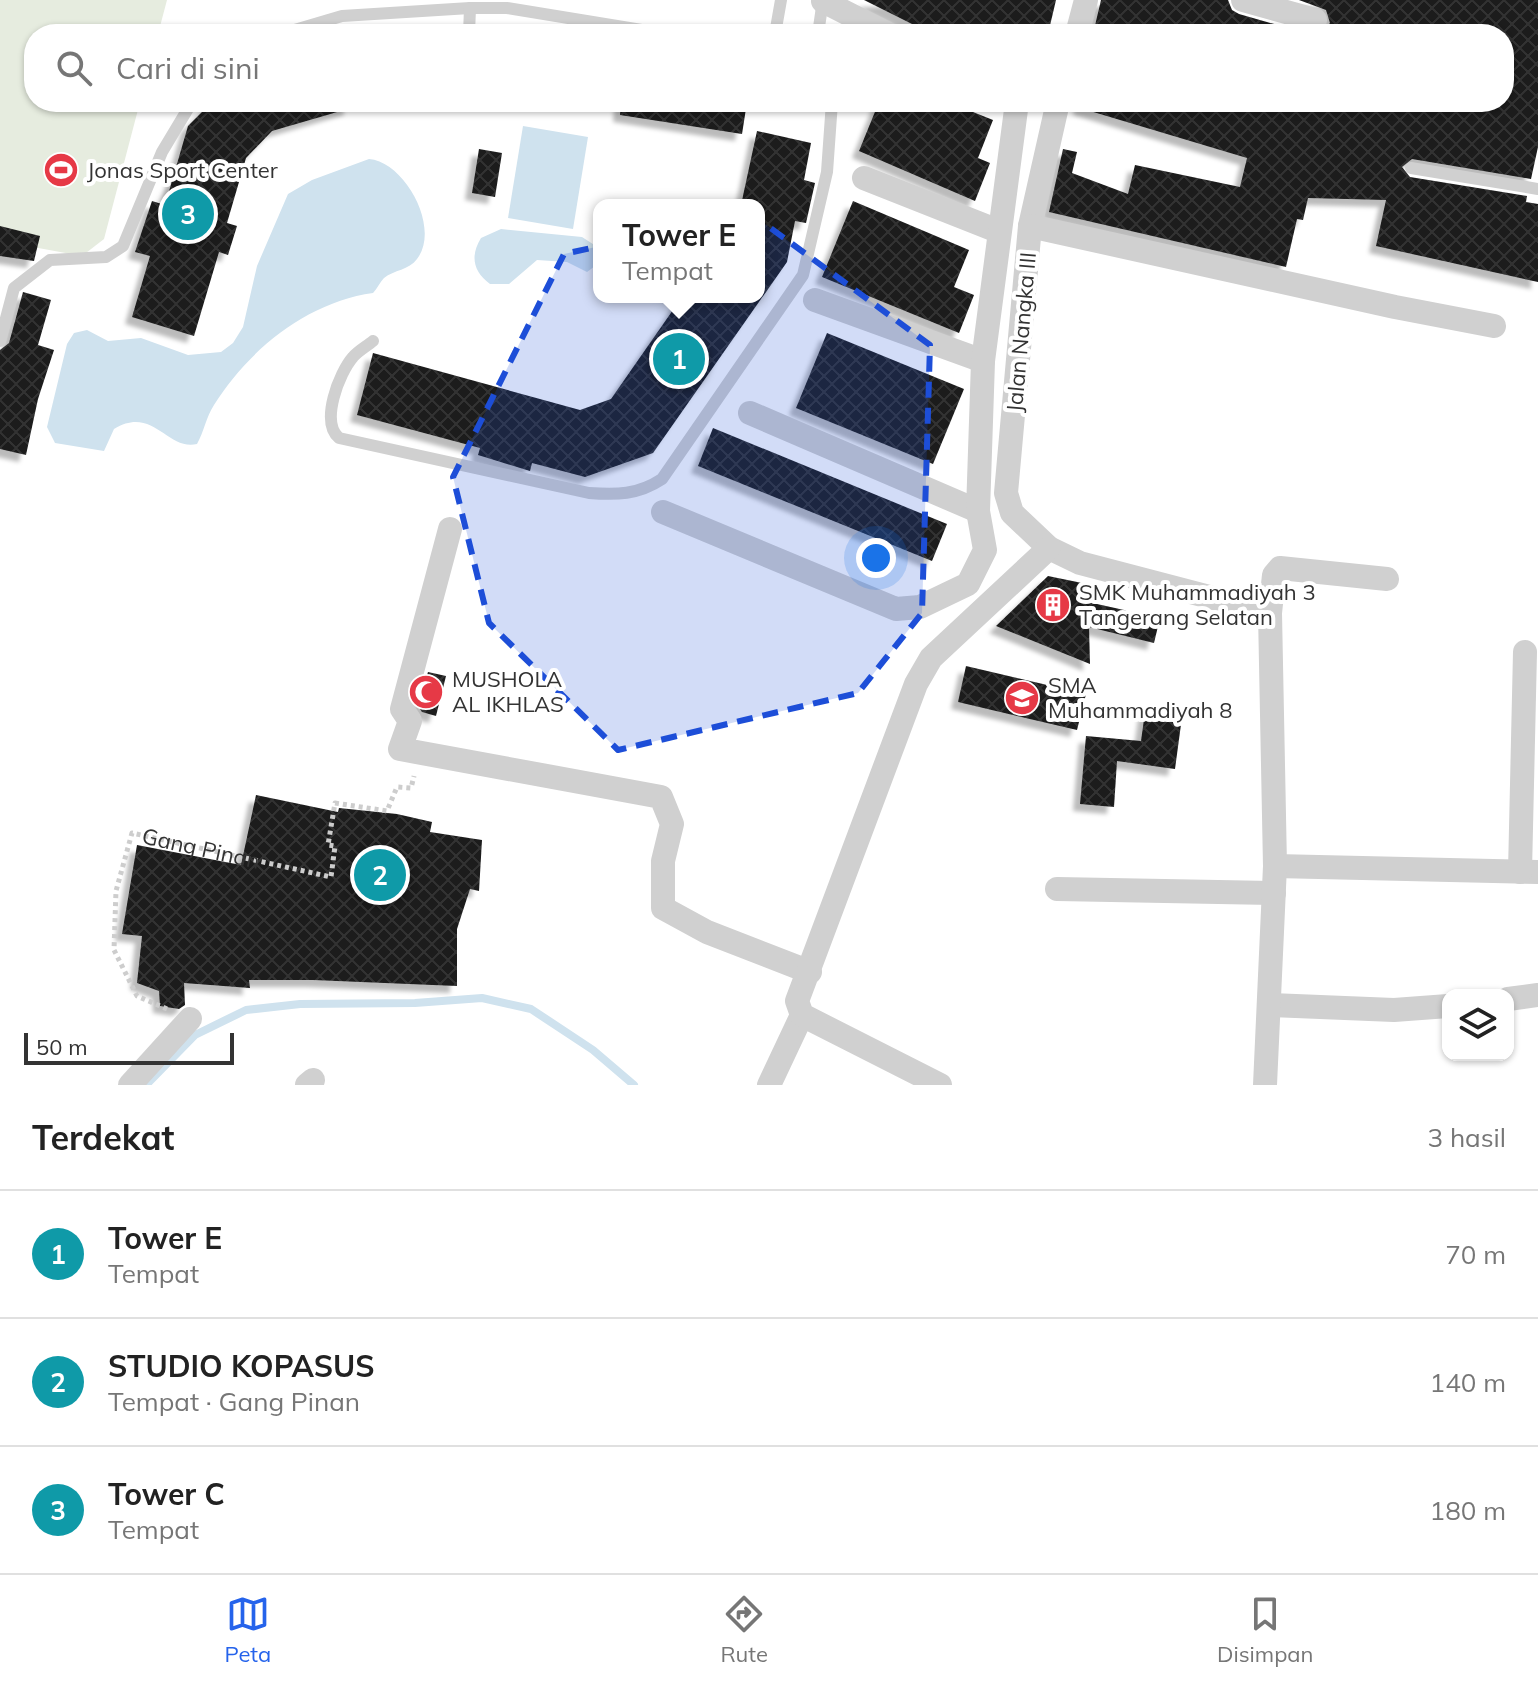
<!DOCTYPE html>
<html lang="id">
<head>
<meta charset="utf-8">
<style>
  :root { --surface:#fff; --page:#f2f2f2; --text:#222; --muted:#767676; --line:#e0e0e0; --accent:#2563eb }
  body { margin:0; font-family:Mulish,sans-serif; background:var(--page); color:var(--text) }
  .controls { position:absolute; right:24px; bottom:24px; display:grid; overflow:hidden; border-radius:16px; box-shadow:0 2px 6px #0004 }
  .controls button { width:72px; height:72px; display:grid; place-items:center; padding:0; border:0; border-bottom:2px solid var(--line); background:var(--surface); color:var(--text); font:40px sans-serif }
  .scale { position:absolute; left:24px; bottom:20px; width:210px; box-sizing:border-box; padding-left:8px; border:4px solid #333; border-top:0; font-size:22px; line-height:28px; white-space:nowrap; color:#333; -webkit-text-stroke:6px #fff; paint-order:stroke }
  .you { position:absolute; left:876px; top:558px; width:28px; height:28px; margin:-20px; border:6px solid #fff; border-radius:50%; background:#1a73e8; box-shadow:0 0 0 12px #1a73e833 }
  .badge { display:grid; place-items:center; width:52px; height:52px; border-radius:50%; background:var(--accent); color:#fff; font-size:26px; font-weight:700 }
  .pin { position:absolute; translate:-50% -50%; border:4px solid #fff; box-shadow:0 2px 8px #0006 }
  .popup { position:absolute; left:593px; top:199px; width:172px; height:104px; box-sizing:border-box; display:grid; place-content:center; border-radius:16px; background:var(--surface); filter:drop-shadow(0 2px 6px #0005); font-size:26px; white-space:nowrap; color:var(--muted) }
  .popup b { font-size:30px; color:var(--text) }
  .popup::after { content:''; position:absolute; left:50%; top:100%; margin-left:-16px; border:16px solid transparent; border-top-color:var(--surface) }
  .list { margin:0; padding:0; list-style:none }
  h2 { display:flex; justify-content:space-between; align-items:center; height:104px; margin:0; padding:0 32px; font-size:34px }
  h2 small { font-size:26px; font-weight:400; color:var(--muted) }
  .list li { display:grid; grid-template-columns:52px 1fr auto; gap:24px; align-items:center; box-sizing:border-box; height:128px; padding:0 32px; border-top:2px solid var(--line) }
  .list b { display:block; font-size:30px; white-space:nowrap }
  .list p { margin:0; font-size:26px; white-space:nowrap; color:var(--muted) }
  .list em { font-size:26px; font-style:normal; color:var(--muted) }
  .icon { flex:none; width:44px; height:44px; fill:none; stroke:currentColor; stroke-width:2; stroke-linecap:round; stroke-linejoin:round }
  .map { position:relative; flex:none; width:1538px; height:1085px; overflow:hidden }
  .search { position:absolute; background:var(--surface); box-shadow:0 2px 6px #0004; left:24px; right:24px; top:24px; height:88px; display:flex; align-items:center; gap:20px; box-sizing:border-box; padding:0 28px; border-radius:32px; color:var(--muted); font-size:30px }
  .sheet { height:488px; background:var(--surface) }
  nav { display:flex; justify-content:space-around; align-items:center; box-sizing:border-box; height:112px; border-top:2px solid var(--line); background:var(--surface); font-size:22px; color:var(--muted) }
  nav a { display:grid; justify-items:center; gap:4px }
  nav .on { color:var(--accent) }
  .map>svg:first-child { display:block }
  .grass { fill:#e6ecdf }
  .water { fill:#cfe2ee }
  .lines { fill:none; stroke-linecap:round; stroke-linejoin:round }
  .stream { stroke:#cfe2ee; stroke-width:8 }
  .building { fill:url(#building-cross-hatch); filter:url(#shadow) }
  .path { stroke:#cdcdcd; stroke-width:5; stroke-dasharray:4 4; stroke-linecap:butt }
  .lane { stroke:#d0d0d0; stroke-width:12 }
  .street { stroke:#d0d0d0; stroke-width:24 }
  .marked { fill:#1d4ed8; fill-opacity:0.2; stroke:#1d4ed8; stroke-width:6; stroke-dasharray:16 10; stroke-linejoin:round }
  .labels { text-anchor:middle; stroke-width:8; stroke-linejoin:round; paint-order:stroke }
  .poi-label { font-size:22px; fill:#333; stroke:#fff; text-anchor:start }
  .street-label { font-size:22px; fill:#333; stroke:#fff }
</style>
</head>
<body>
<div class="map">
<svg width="1538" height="1085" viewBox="0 0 1538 1085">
  <defs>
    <pattern id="building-cross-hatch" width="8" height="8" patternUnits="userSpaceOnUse" patternTransform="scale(2)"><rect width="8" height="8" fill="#1a1a1a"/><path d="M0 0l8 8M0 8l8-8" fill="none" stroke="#333"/></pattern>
    <filter id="shadow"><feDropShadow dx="-7" dy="7" stdDeviation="2" flood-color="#0004"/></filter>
  </defs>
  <rect width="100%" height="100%" fill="#fff"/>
  <path class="grass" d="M 0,0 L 167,0 L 158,34 L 34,34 L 34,102 L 140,102 L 104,239 L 82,256 L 0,241 Z"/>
  <g class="water">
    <path d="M 523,126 L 588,137 L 573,229 L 508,218 Z"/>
    <path d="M 369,159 C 405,162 441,228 417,259 C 409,270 394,270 384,278 C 380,282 377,289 373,293 C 308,302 249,349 214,405 C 206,417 204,432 197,444 C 167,451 153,405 114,429 L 104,451 L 55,443 L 47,427 L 67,344 L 74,333 L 87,330 L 108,341 L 141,338 L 188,355 L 221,352 L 233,343 L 243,327 L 257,266 L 288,194 L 312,180 Z"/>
    <path d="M 501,229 L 582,237 L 599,248 L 599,263 L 587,272 L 567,262 L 537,260 L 509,284 L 490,284 C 473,271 470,256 481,238 Z"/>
  </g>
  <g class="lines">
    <path class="stream" d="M 148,1083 L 195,1035 L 246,1010 L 300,1004 L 415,1003 L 482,998 L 531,1009 L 593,1050 L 634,1085"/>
  </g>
  <g class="building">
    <path d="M 864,0 L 1056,0 L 1048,34 L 932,34 Z"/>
    <path d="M 1101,0 L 1228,0 L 1232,10 L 1239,14 L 1309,34 L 1093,34 Z"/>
    <path d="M 1299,0 L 1538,0 L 1538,147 L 1531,179 L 1412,159 L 1402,167 L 1410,177 L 1527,196 L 1526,202 L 1538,204 L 1538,282 L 1376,246 L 1386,200 L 1308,198 L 1303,220 L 1297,219 L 1286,267 L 1049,212 L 1063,149 L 1077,152 L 1072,173 L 1128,194 L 1135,165 L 1240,187 L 1247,158 L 1080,108 L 1081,102 L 1504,102 L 1504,34 L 1320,34 L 1330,23 L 1326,10 Z"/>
    <path d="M 212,102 L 350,102 L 351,108 L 272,131 L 246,158 L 227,223 L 237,226 L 228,255 L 219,252 L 194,336 L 132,317 L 150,256 L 135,252 L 152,201 L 165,205 L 188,126 Z"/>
    <path d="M 621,102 L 747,102 L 742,134 L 620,115 Z"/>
    <path d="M 879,102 L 948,102 L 993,120 L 978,158 L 990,163 L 975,201 L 859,151 Z"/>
    <path d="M 757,131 L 811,143 L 804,180 L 815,183 L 806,223 L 795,221 L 787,262 L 653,453 L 585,477 L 532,463 L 530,471 L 478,455 L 480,448 L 357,415 L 373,353 L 580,410 L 611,399 L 682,297 L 759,297 L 759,205 L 741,205 Z"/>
    <path d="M 479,149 L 502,153 L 495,197 L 472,193 Z"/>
    <path d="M 853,201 L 969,250 L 954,287 L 974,295 L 959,333 L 822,277 Z"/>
    <path d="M 0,226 L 40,236 L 34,261 L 0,256 Z"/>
    <path d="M 23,292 L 51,300 L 38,345 L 54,350 L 38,399 L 26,455 L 0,449 L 0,350 L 9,343 Z"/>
    <path d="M 827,333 L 964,389 L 933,464 L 796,408 Z"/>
    <path d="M 713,428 L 947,524 L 932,561 L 698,466 Z"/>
    <path d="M 1048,576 L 1087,584 L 1088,602 L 1160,618 L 1154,643 L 1089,627 L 1090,664 L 996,626 Z"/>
    <path d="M 966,666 L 1086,694 L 1077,730 L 958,702 Z"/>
    <path d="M 428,672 L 446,676 L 436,716 L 422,712 L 418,706 Z"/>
    <path d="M 1145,712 L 1182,717 L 1175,769 L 1117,761 L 1114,807 L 1080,804 L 1086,736 L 1141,741 Z"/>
    <path d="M 256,795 L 338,812 L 339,808 L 397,814 L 432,822 L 430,832 L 482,840 L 479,891 L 470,889 L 457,929 L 457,986 L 313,980 L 249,980 L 250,988 L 184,983 L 185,1005 L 179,1009 L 160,1006 L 159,991 L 137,983 L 142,936 L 122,934 L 137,845 L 241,865 Z"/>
  </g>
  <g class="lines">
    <path class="path" id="s1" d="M 167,1009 L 137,996 L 114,950 L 116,891 L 132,833 L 331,877 L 335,846 L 328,845 L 335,803 L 387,811 L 397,787 L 411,788 L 414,776"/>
    <g class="lane">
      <path d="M 281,34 L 342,16 L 470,8 L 507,8 L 666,34"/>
      <path d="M 469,34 L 470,8"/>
      <path d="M 775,34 L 781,0"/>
      <path d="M 818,34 L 823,0"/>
      <path d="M 1411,168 L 1538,189"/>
      <path d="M 0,341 L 14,288 L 50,260 L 106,257 L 123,246 L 162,152 L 192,102"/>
      <path d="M 373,341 C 367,346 358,351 353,357 C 339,373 320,422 339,438 L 589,493 C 616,495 638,495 662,479 L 803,275 L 827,172 L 832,102"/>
    </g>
    <g class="street">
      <path d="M 1243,0 L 1315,20"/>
      <path d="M 823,1 L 888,34"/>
      <path d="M 1077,34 L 1086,0"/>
      <path d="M 1058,102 L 1030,226 L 1006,493 L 1012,513 L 1049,548 L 1080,563 L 1270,613"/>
      <path d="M 864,178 L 998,231"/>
      <path d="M 1030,226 L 1395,307 L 1494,326"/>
      <path d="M 815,300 L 983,361"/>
      <path d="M 750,413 L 978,511"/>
      <path d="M 663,512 L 896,609 L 920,607 L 968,584 L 985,550 L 978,511 L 983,361 L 1017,102"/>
      <path d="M 450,529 L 402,709 L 410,721 L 400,749 L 661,797 L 672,824 L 663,861 L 663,908 L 707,932 L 810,972"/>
      <path d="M 1275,866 L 1538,872"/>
      <path d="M 1520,872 L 1525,652"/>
      <path d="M 1057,889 L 1274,893"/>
      <path d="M 1508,999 L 1538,995"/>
      <path d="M 1271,1005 L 1394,1010 L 1448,1006"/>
      <path d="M 130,1085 L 190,1019"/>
      <path d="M 307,1085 L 313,1080"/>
      <path d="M 769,1085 L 802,1015"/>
      <path d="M 940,1085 L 802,1015 L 797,1001 L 916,684 L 931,658 L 1049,548"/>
      <path d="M 1265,1085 L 1275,866 L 1270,613 L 1274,575 L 1280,568 L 1387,579"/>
    </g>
  </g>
  <path class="marked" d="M 750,213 L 930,345 L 922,613 L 858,693 L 618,750 L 489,623 L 453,477 L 564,254 Z"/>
  <defs>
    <g id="stadium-disc" transform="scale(1.8)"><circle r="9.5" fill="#e63946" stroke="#fff"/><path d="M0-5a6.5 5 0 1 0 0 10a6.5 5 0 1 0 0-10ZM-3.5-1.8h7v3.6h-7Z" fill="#fff"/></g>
    <g id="building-disc" transform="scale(1.8)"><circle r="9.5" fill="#e63946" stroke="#fff"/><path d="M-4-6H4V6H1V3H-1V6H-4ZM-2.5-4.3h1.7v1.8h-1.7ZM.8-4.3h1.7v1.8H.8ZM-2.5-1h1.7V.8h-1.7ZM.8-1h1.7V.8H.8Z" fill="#fff"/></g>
    <g id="mosque-disc" transform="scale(1.8)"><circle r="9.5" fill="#e63946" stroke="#fff"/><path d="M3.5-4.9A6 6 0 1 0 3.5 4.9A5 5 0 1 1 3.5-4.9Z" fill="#fff"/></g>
    <g id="school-disc" transform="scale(1.8)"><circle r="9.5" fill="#e63946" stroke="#fff"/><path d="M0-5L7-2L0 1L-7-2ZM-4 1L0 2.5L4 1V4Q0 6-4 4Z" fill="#fff"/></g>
  </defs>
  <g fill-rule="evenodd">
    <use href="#stadium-disc" x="61" y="170"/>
    <use href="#building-disc" x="1053" y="605"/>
    <use href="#mosque-disc" x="426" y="692"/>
    <use href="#school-disc" x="1022" y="698"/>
  </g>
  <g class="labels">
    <g class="poi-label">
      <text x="87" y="178">Jonas Sport Center</text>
      <text x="1079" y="600">SMK Muhammadiyah 3<tspan x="1079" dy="25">Tangerang Selatan</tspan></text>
      <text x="452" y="687">MUSHOLA<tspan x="452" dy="25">AL IKHLAS</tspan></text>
      <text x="1048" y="693">SMA<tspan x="1048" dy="25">Muhammadiyah 8</tspan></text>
    </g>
    <g class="street-label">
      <text transform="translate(1021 332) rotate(-85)" y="8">Jalan Nangka III</text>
      <text dy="8" stroke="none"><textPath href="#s1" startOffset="274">Gang Pinan</textPath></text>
    </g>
  </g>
</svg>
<div class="controls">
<button><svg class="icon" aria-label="layers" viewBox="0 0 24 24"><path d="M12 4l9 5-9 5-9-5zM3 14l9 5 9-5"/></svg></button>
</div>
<div class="scale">50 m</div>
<div class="you"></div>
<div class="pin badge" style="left:679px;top:359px;background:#0f9aa8">1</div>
<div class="popup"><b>Tower E</b>Tempat</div>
<div class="pin badge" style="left:380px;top:875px;background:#0f9aa8">2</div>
<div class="pin badge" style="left:188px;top:214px;background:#0f9aa8">3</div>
<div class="search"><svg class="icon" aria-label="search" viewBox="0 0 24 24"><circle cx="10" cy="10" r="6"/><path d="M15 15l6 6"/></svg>Cari di sini</div>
</div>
<section class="sheet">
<h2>Terdekat<small>3 hasil</small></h2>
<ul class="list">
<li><span class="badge" style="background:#0f9aa8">1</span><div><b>Tower E</b><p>Tempat</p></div><em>70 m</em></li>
<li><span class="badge" style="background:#0f9aa8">2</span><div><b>STUDIO KOPASUS</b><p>Tempat · Gang Pinan</p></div><em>140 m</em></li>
<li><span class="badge" style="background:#0f9aa8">3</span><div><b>Tower C</b><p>Tempat</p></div><em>180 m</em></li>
</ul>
</section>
<nav>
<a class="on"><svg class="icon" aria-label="map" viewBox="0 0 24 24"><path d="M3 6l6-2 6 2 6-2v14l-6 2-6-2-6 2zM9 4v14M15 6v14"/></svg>Peta</a>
<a><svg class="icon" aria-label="directions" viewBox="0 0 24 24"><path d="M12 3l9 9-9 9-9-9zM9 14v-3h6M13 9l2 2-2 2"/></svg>Rute</a>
<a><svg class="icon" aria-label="saved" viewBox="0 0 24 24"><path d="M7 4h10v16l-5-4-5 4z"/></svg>Disimpan</a>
</nav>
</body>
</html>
